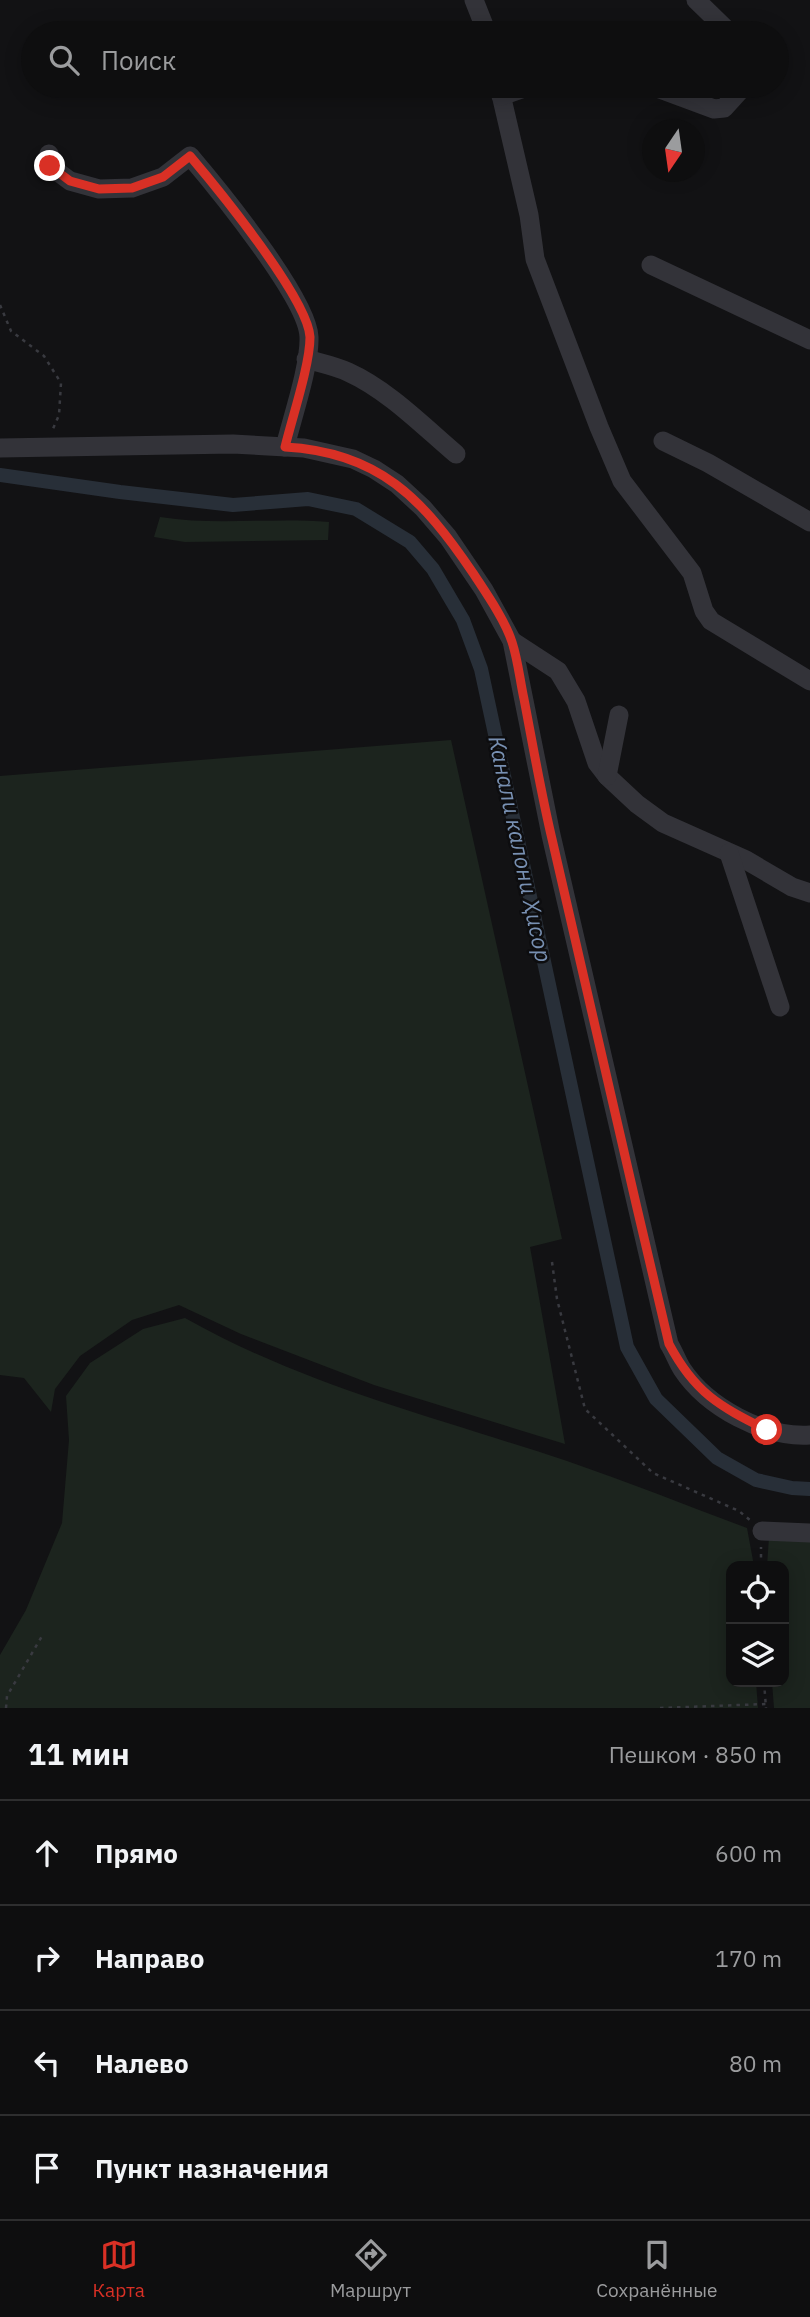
<!DOCTYPE html>
<html lang="ru">
<head>
<meta charset="utf-8">
<style>
  :root { --surface:#0e0e0f; --page:#171718; --text:#f1f3f6; --muted:#9b9c9e; --line:#2e2e2f; --accent:#d93025 }
  body { margin:0; font-family:"IBM Plex Sans",sans-serif; background:var(--page); color:var(--text) }
  .controls { position:absolute; right:21px; bottom:21px; display:grid; overflow:hidden; border-radius:14px; box-shadow:0 4px 18px #0003 }
  .controls button { width:63px; height:63px; display:grid; place-items:center; padding:0; border:0; border-bottom:2px solid var(--line); background:var(--surface); color:var(--text); font:35px sans-serif }
  .compass { position:absolute; left:642px; top:119px; width:63px; height:63px; border-radius:50%; background:var(--surface); box-shadow:0 4px 18px #0003; rotate:193deg }
  .stop { position:absolute; width:21px; height:21px; margin:-16px; border:5px solid #d93025; border-radius:50%; background:#fff }
  .stop.end { background:#d93025; border-color:#fff; box-shadow:0 2px 7px #0008 }
  .list { margin:0; padding:0; list-style:none }
  h2 { display:flex; justify-content:space-between; align-items:center; height:91px; margin:0; padding:0 28px; font-size:30px }
  h2 small { font-size:23px; font-weight:400; color:var(--muted) }
  .list li { display:grid; grid-template-columns:46px 1fr auto; gap:21px; align-items:center; box-sizing:border-box; height:105px; padding:0 28px; border-top:2px solid var(--line) }
  .list b { display:block; font-size:26px; white-space:nowrap }
  .list em { font-size:23px; font-style:normal; color:var(--muted) }
  .icon { flex:none; width:38px; height:38px; fill:none; stroke:currentColor; stroke-width:2; stroke-linecap:round; stroke-linejoin:round }
  .map { position:relative; flex:none; width:810px; height:1708px; overflow:hidden }
  .search { position:absolute; background:var(--surface); box-shadow:0 4px 18px #0003; left:21px; right:21px; top:21px; height:77px; display:flex; align-items:center; gap:18px; box-sizing:border-box; padding:0 24px; border-radius:38px; color:var(--muted); font-size:26px }
  .sheet { height:511px; background:var(--surface) }
  nav { display:flex; justify-content:space-around; align-items:center; box-sizing:border-box; height:98px; border-top:2px solid var(--line); background:var(--surface); font-size:19px; color:var(--muted) }
  nav a { display:grid; justify-items:center; gap:4px }
  nav .on { color:var(--accent) }
  .map>svg:first-child { display:block }
  .green { fill:#1c241e }
  .lines { fill:none; stroke-linecap:round; stroke-linejoin:round }
  .canal { stroke:#282f38; stroke-width:14 }
  .path { stroke:#393a40; stroke-width:2.5; stroke-dasharray:3.5 5; stroke-linecap:butt }
  .minor { stroke:#333339; stroke-width:19 }
  .route { stroke:#d93025; stroke-width:9 }
  .labels { text-anchor:middle; stroke-width:5; stroke-linejoin:round; paint-order:stroke }
  .water-label { font-size:23px; font-style:italic; fill:#7890b2; stroke:#0d0d0f }
</style>
</head>
<body>
<div class="map">
<svg width="810" height="1708" viewBox="0 0 810 1708">
  <rect width="100%" height="100%" fill="#121214"/>
  <g class="green">
    <path d="M 160,517 C 216,526 273,517 329,522 L 328,540 L 185,542 L 154,537 Z"/>
    <path d="M 451,740 L 562,1239 L 530,1247 L 565,1444 L 374,1385 L 241,1334 L 179,1305 L 132,1320 L 80,1356 L 55,1389 L 51,1412 L 24,1378 L 0,1375 L 0,776 Z"/>
    <path d="M 185,1318 C 305,1386 438,1418 567,1461 C 628,1482 688,1506 747,1528 L 754,1566 L 731,1566 L 731,1682 L 756,1682 L 758,1708 L 0,1708 L 0,1655 L 26,1610 L 62,1523 L 69,1440 L 66,1396 L 90,1363 L 143,1329 Z"/>
    <path d="M 769,1537 L 810,1540 L 810,1708 L 774,1708 L 772,1682 L 784,1682 L 784,1566 L 767,1566 Z"/>
  </g>
  <g class="lines">
    <path class="canal" d="M 0,475 L 120,492 L 233,505 L 308,499 L 356,509 L 410,542 L 433,569 L 463,620 L 481,669 L 627,1347 L 656,1399 L 717,1458 L 756,1480 L 792,1488 L 810,1489"/>
    <g class="path">
      <path d="M 0,305 L 11,331 L 44,356 L 61,383 L 59,415 L 52,431"/>
      <path d="M 552,1262 L 557,1299 L 585,1409 L 653,1473 L 739,1511 L 751,1521"/>
      <path d="M 761,1566 L 761,1547"/>
      <path d="M 764,1682 L 766,1708"/>
      <path d="M 6,1708 L 7,1696 L 42,1636"/>
      <path d="M 660,1708 L 766,1704"/>
    </g>
    <g class="minor">
      <path d="M 474,0 L 487,33"/>
      <path d="M 696,0 L 730,33"/>
      <path d="M 499,86 L 529,215 L 535,259 L 599,427 L 622,481 L 692,573 L 704,611 L 711,621 L 810,681"/>
      <path d="M 652,86 L 714,109 L 724,108 L 744,86"/>
      <path d="M 501,96 L 530,86"/>
      <path d="M 49,154 L 50,166 L 70,181 L 99,189 L 132,188 L 163,177 L 190,156 C 218,189 308,299 309,337 C 310,366 292,418 285,447"/>
      <path d="M 651,265 L 810,340"/>
      <path d="M 306,359 C 320,363 335,366 348,372 C 388,390 423,426 456,454"/>
      <path d="M 663,441 L 708,463 L 810,522"/>
      <path d="M 0,448 L 233,444 L 304,448 L 353,459 L 374,469 L 397,484 L 423,508 L 448,537 L 484,590 L 512,641 L 551,835 L 669,1344 C 674,1352 677,1361 682,1369 C 707,1407 764,1438 810,1435"/>
      <path d="M 512,641 L 558,671 L 576,701 L 597,763 L 607,776 L 637,804 L 663,823 L 746,860 L 792,887 L 810,893"/>
      <path d="M 607,776 L 619,715"/>
      <path d="M 729,853 L 780,1007"/>
      <path d="M 762,1531 L 810,1533"/>
    </g>
  </g>
  <g class="lines">
    <path class="route" d="M 50,166 L 70,181 L 99,189 L 132,188 L 163,177 L 190,156 C 218,189 308,299 310,337 C 310,365 292,418 285,447 C 379,452 423,499 473,573 C 486,593 505,620 512,642 C 518,660 520,681 524,699 C 533,746 541,793 552,839 C 591,1008 629,1176 669,1344 C 695,1393 719,1406 767,1430"/>
  </g>
  <g class="labels">
    <g class="water-label">
      <text transform="translate(520 849) rotate(78)" y="8">Канали калони Ҳисор</text>
    </g>
  </g>
</svg>
<div class="controls">
<button><svg class="icon" aria-label="locate" viewBox="0 0 24 24"><circle cx="12" cy="12" r="6"/><path d="M12 2v4M12 18v4M2 12h4M18 12h4"/></svg></button>
<button><svg class="icon" aria-label="layers" viewBox="0 0 24 24"><path d="M12 4l9 5-9 5-9-5zM3 14l9 5 9-5"/></svg></button>
</div>
<svg class="compass" viewBox="-18 -18 36 36"><path d="M0-13l5 13h-10z" fill="#e53935"/><path d="M0 13l5-13h-10z" fill="#9b9c9e"/></svg>
<div class="stop" style="left:767px;top:1430px"></div>
<div class="stop end" style="left:50px;top:166px"></div>
<div class="search"><svg class="icon" aria-label="search" viewBox="0 0 24 24"><circle cx="10" cy="10" r="6"/><path d="M15 15l6 6"/></svg>Поиск</div>
</div>
<section class="sheet">
<h2>11 мин<small>Пешком · 850 m</small></h2>
<ul class="list">
<li><svg class="icon" aria-label="ahead" viewBox="0 0 24 24"><path d="M12 20V5M6 11l6-6 6 6"/></svg><div><b>Прямо</b></div><em>600 m</em></li>
<li><svg class="icon" aria-label="right" viewBox="0 0 24 24"><path d="M7 20v-9h11M14 6l5 5-5 5"/></svg><div><b>Направо</b></div><em>170 m</em></li>
<li><svg class="icon" aria-label="left" viewBox="0 0 24 24"><path d="M17 20v-9H6M10 6l-5 5 5 5"/></svg><div><b>Налево</b></div><em>80 m</em></li>
<li><svg class="icon" aria-label="arrive" viewBox="0 0 24 24"><path d="M6 21V4h12l-3 4 3 4H6"/></svg><div><b>Пункт назначения</b></div></li>
</ul>
</section>
<nav>
<a class="on"><svg class="icon" aria-label="map" viewBox="0 0 24 24"><path d="M3 6l6-2 6 2 6-2v14l-6 2-6-2-6 2zM9 4v14M15 6v14"/></svg>Карта</a>
<a><svg class="icon" aria-label="directions" viewBox="0 0 24 24"><path d="M12 3l9 9-9 9-9-9zM9 14v-3h6M13 9l2 2-2 2"/></svg>Маршрут</a>
<a><svg class="icon" aria-label="saved" viewBox="0 0 24 24"><path d="M7 4h10v16l-5-4-5 4z"/></svg>Сохранённые</a>
</nav>
</body>
</html>
